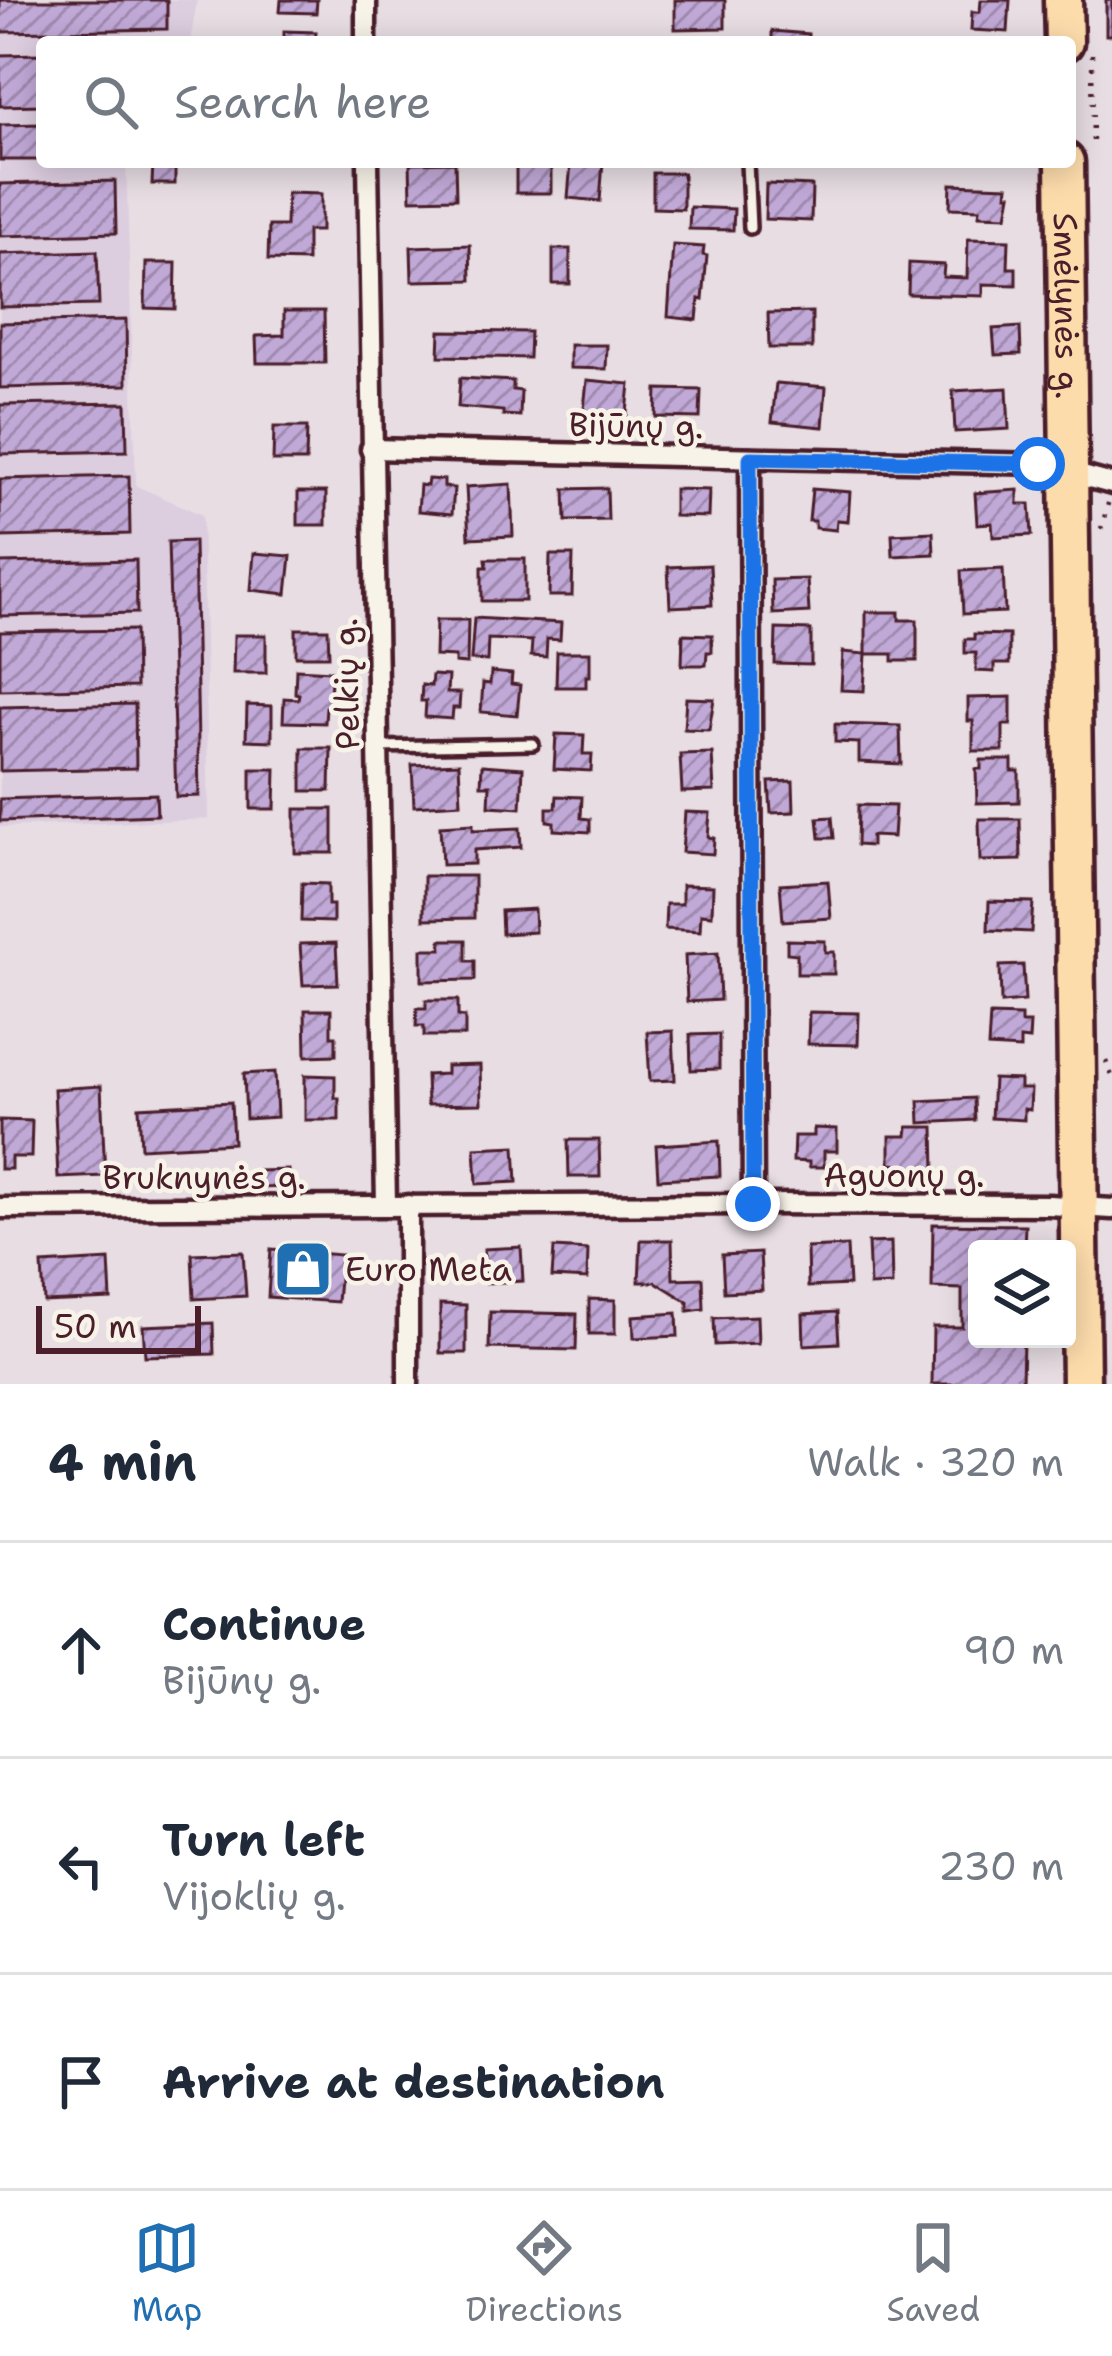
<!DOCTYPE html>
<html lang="en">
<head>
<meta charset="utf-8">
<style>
  :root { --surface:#fff; --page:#f2f2f3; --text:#1f2937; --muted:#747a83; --line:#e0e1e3; --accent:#1f6fb2 }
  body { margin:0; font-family:"Shantell Sans",sans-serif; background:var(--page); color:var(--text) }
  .controls { position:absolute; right:36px; bottom:36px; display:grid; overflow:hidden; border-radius:12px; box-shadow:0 6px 30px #0003 }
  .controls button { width:108px; height:108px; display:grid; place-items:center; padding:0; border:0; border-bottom:3px solid var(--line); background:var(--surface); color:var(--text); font:60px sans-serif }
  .scale { position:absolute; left:36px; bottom:30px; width:165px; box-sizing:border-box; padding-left:12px; border:6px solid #4a1f2b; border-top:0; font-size:33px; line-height:42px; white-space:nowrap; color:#4a1f2b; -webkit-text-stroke:9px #f7f3e8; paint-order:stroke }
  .stop { position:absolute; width:36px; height:36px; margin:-27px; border:9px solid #1a73e8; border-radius:50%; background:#fff }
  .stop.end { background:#1a73e8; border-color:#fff; box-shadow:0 3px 12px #0008 }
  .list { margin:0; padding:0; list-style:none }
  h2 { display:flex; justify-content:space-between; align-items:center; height:156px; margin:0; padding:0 48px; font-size:51px }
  h2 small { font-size:39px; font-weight:400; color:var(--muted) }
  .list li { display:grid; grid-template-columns:78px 1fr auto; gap:36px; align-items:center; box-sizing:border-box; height:216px; padding:0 48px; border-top:3px solid var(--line) }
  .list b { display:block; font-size:45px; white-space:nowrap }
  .list p { margin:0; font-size:39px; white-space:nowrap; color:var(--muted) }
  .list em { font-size:39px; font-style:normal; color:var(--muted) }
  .icon { flex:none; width:66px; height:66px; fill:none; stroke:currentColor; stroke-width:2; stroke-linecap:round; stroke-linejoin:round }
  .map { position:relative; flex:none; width:1112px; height:1384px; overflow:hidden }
  .search { position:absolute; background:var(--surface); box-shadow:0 6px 30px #0003; left:36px; right:36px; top:36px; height:132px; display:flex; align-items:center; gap:30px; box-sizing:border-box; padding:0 42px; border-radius:12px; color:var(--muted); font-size:45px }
  .sheet { height:804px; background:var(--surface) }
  nav { display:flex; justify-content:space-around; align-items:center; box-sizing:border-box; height:168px; border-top:3px solid var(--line); background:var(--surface); font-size:33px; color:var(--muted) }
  nav a { display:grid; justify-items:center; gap:6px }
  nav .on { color:var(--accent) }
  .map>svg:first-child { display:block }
  .built { fill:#dccddf }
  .building { fill:url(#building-hatch); stroke:#4a1f2b; stroke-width:3 }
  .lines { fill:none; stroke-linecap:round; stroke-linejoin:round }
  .lane-casing { stroke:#4a1f2b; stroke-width:18 }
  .street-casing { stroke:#4a1f2b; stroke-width:27 }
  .highway-casing { stroke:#4a1f2b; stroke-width:45 }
  .path { stroke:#4a1f2b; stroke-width:4.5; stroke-dasharray:3 9; stroke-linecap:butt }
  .lane { stroke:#f7f3e8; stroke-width:9 }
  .street { stroke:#f7f3e8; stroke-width:18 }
  .highway { stroke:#fddcac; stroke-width:36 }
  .route { stroke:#1a73e8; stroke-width:15 }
  .labels { text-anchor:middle; stroke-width:9; stroke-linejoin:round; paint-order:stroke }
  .street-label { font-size:33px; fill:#4a1f2b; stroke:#f7f3e8 }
  .poi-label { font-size:33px; fill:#4a1f2b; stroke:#f7f3e8; text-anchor:start }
</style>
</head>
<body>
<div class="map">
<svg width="1112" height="1384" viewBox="0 0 1112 1384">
  <defs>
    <pattern id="building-hatch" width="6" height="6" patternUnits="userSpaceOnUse" patternTransform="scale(3)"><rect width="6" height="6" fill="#c1a9d7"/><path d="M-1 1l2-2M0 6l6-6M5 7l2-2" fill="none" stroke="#9f89af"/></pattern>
  </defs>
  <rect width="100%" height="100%" fill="#e7dde3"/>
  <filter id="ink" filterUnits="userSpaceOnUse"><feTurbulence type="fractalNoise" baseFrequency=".00833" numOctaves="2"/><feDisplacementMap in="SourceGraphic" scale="24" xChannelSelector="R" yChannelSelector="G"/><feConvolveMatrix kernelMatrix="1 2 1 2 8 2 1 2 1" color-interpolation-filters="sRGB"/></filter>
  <g filter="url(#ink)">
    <path class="built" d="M 0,0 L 197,0 L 190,42 L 42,42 L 42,162 L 126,162 L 136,486 L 202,515 L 209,819 L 0,827 Z"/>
    <g class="building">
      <path d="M 0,0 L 167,0 L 167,29 L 0,32 Z"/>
      <path d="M 281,0 L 317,0 L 316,13 L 280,12 Z"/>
      <path d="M 675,0 L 725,0 L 725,28 L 675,29 Z"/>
      <path d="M 981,0 L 1010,0 L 1008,32 L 971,30 L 972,12 L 980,12 Z"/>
      <rect x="1106" y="0" width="6" height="35"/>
      <path d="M 284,31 L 316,32 L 315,42 L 284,42 Z"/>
      <path d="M 772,31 L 808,34 L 808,42 L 772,42 Z"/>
      <path d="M 529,38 L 595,39 L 595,42 L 529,42 Z"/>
      <path d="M 42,54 L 42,105 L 0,106 L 0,55 Z"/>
      <path d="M 42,124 L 42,160 L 0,160 L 0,125 Z"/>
      <path d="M 153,162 L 175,162 L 175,184 L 152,184 Z"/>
      <path d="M 455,162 L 456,198 L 411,199 L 410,163 Z"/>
      <path d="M 571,162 L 603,162 L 600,201 L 568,198 Z"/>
      <path d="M 516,163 L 551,164 L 551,193 L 516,193 Z"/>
      <path d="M 653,173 L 683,173 L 683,209 L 653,208 Z"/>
      <path d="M 115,181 L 116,233 L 0,236 L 0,184 Z"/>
      <path d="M 766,184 L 812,186 L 811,221 L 765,219 Z"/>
      <path d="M 951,184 L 1008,186 L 1007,194 L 1011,194 L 1007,216 L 979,215 L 980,209 L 950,208 Z"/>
      <path d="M 287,193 L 321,194 L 321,231 L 307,231 L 307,261 L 268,260 L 269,226 L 286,226 Z"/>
      <path d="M 690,207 L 734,209 L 733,230 L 689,229 Z"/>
      <path d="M 968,239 L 1009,240 L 1008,268 L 1016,268 L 1016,285 L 983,284 L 983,296 L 908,294 L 909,263 L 944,265 L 943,277 L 967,278 Z"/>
      <path d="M 470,245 L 471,280 L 412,281 L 411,247 Z"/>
      <path d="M 673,245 L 704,247 L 703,255 L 707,256 L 703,300 L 699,299 L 697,320 L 668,317 Z"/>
      <rect x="553" y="249" width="17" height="35"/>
      <path d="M 97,251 L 99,305 L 0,307 L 0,254 Z"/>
      <path d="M 146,263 L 176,263 L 175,309 L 145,308 Z"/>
      <path d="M 284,311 L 324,311 L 325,363 L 257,363 L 256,336 L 284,335 Z"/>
      <path d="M 812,312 L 812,348 L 769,348 L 768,313 Z"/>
      <path d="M 126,320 L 127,385 L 0,388 L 0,323 Z"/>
      <path d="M 1020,327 L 1021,354 L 995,355 L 993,329 Z"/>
      <path d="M 440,331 L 530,332 L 529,358 L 439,356 Z"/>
      <path d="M 570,345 L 607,345 L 606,369 L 570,368 Z"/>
      <path d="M 460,378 L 513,381 L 513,390 L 521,391 L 520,416 L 503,415 L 503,411 L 458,407 Z"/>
      <path d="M 587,380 L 630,384 L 626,422 L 583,418 Z"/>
      <path d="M 776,383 L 826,387 L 823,427 L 772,422 Z"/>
      <path d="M 1007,388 L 1009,429 L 955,432 L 953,391 Z"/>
      <path d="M 657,389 L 701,390 L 700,418 L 656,417 Z"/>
      <path d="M 126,403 L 127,451 L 0,454 L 0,405 Z"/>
      <path d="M 274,427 L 307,427 L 306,461 L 273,461 Z"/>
      <path d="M 129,476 L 130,534 L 0,537 L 0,479 Z"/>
      <path d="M 428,479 L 444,480 L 444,487 L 454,488 L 452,514 L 418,511 L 420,485 L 427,486 Z"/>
      <path d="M 511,484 L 513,536 L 469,538 L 466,487 Z"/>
      <path d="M 607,488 L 608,520 L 566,521 L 565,489 Z"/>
      <path d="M 674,489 L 709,490 L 708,517 L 674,516 Z"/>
      <path d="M 812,489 L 850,492 L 848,521 L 837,520 L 836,530 L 815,528 L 815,521 L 809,521 Z"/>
      <path d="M 1018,490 L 1018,504 L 1030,504 L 1032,535 L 993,537 L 992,523 L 977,524 L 975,493 Z"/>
      <rect x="298" y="492" width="28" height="33"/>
      <path d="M 933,532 L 934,554 L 893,556 L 892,534 Z"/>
      <path d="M 194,541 L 199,796 L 176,797 L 168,542 Z"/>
      <path d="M 254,553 L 291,556 L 287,594 L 251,590 Z"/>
      <path d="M 550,555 L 573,555 L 572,596 L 549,596 Z"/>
      <path d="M 486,559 L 525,559 L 525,601 L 482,601 L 482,567 L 487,567 Z"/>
      <path d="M 136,560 L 137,613 L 0,616 L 0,563 Z"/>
      <path d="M 710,565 L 712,605 L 670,607 L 668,567 Z"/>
      <path d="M 1003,569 L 1005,612 L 963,614 L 961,571 Z"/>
      <path d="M 807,579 L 809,612 L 773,614 L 772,580 Z"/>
      <path d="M 866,612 L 899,612 L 899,620 L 917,620 L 917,661 L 893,661 L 893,654 L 866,654 Z"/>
      <path d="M 474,618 L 561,623 L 560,640 L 547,639 L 546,657 L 531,656 L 532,641 L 488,639 L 487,661 L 471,660 Z"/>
      <path d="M 436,620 L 468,620 L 467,664 L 455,663 L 455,657 L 435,656 Z"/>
      <path d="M 296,629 L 328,629 L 329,656 L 296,656 Z"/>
      <path d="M 776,629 L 811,630 L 811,665 L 775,664 Z"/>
      <path d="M 135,630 L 136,687 L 0,690 L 0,632 Z"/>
      <path d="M 683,634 L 712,635 L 712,652 L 707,652 L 706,665 L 682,665 Z"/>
      <path d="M 974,634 L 1009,635 L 1009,664 L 994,664 L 994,672 L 976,671 L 976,653 L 965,653 L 965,639 L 974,639 Z"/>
      <path d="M 234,635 L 266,635 L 266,673 L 233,673 Z"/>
      <path d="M 557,652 L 590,652 L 590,676 L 586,676 L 586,687 L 556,687 Z"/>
      <path d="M 843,652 L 866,654 L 864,691 L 841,690 Z"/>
      <path d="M 296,669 L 331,671 L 330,707 L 326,707 L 325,723 L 283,722 L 284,698 L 298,699 L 299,694 L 295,693 Z"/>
      <path d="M 491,672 L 512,674 L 511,684 L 520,685 L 517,715 L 481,712 L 483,683 L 490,684 Z"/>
      <path d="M 432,675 L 448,676 L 447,693 L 460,693 L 459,708 L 453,708 L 452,719 L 425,717 L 426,701 L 421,701 L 422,685 L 431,686 Z"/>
      <path d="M 1011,697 L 1011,725 L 1003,725 L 1003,751 L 973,751 L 973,721 L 968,721 L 968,698 Z"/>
      <path d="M 686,698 L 714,699 L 709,730 L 684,729 Z"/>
      <path d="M 135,704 L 136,768 L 0,771 L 0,707 Z"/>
      <path d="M 247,705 L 272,706 L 272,741 L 246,740 Z"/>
      <path d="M 835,724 L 900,726 L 901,764 L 859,762 L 859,743 L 835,742 Z"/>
      <path d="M 556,734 L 584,735 L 583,754 L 592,754 L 591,771 L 554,769 Z"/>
      <path d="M 302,748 L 331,748 L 330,791 L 302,791 Z"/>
      <path d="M 712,753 L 714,791 L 682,792 L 680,754 Z"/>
      <path d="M 981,760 L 1012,760 L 1012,771 L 1019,771 L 1019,802 L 977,803 L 976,769 L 981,769 Z"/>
      <path d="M 459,763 L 461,803 L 414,806 L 412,765 Z"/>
      <path d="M 482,765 L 523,768 L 521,808 L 489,806 L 490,785 L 481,785 Z"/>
      <path d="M 251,769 L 276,769 L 275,809 L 251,809 Z"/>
      <path d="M 793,781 L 794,812 L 771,813 L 769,782 Z"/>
      <path d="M 156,794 L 157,815 L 0,821 L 0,799 Z"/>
      <path d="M 557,796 L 582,797 L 581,818 L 590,819 L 590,832 L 554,830 L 554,822 L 547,821 L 547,808 L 556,808 Z"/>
      <path d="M 858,805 L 895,806 L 893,837 L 871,836 L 871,846 L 857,845 Z"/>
      <rect x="295" y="809" width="38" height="44"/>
      <path d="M 685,812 L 710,813 L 708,837 L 714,838 L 713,854 L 682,852 Z"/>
      <path d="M 832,817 L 834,838 L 820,838 L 818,818 Z"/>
      <path d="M 979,819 L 1020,819 L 1021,860 L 980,861 Z"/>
      <path d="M 473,824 L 473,830 L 520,828 L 521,847 L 474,850 L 474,864 L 442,865 L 440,826 Z"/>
      <path d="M 424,876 L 474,876 L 474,918 L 424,919 Z"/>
      <path d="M 828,881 L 831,918 L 783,921 L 780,884 Z"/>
      <path d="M 302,883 L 328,884 L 328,905 L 333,905 L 333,922 L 301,921 Z"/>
      <path d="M 682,885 L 713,886 L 712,915 L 701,914 L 700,931 L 665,929 L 666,904 L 682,904 Z"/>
      <path d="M 989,901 L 1033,902 L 1031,932 L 988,930 Z"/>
      <path d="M 534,909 L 535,932 L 502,934 L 501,911 Z"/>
      <path d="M 441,940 L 466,940 L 466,961 L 475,961 L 475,980 L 422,981 L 422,949 L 442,949 Z"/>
      <path d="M 787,940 L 825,941 L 825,952 L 834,952 L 834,974 L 797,974 L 797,954 L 787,953 Z"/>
      <path d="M 336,943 L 338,984 L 303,985 L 300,944 Z"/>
      <path d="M 718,953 L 720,1000 L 687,1002 L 685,955 Z"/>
      <path d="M 1023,965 L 1025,1001 L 1001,1003 L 1000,966 Z"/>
      <path d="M 426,1000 L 458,1000 L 458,1016 L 465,1017 L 465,1036 L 424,1036 L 424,1026 L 416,1026 L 417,1008 L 426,1008 Z"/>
      <path d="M 305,1010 L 331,1010 L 331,1036 L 336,1036 L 336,1055 L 306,1056 Z"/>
      <path d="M 809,1012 L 859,1013 L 858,1045 L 808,1044 Z"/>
      <path d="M 990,1015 L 1021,1016 L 1021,1023 L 1030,1023 L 1029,1040 L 1020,1039 L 1020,1049 L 988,1047 Z"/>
      <path d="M 673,1031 L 675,1080 L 650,1081 L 647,1032 Z"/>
      <path d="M 719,1034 L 719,1069 L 691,1070 L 690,1035 Z"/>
      <path d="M 480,1065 L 481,1104 L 427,1105 L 426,1075 L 446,1074 L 446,1066 Z"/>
      <path d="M 275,1072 L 277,1117 L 246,1119 L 244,1074 Z"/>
      <path d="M 305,1075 L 335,1076 L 335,1098 L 339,1098 L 339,1120 L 305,1120 Z"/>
      <path d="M 993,1079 L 1020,1080 L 1020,1089 L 1031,1089 L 1030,1110 L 1024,1109 L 1024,1120 L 991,1118 Z"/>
      <path d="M 101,1086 L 105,1176 L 58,1178 L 54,1089 Z"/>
      <path d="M 974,1098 L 975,1120 L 920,1123 L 919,1101 Z"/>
      <path d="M 231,1102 L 233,1143 L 141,1148 L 139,1107 Z"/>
      <path d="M 0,1120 L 32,1121 L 31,1157 L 11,1157 L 11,1169 L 0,1169 Z"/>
      <path d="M 908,1127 L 934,1127 L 935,1172 L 903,1172 L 903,1165 L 890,1164 L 890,1136 L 907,1136 Z"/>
      <path d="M 814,1128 L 837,1129 L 837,1151 L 824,1151 L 824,1167 L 809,1167 L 809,1162 L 793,1161 L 794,1136 L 814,1136 Z"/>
      <path d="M 568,1140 L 599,1140 L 600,1177 L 569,1177 Z"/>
      <path d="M 719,1141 L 720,1176 L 658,1179 L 656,1145 Z"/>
      <path d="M 515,1146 L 517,1182 L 477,1184 L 475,1148 Z"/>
      <path d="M 288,1170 L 288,1187 L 259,1188 L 258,1171 Z"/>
      <path d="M 933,1224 L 1025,1225 L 1024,1249 L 977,1249 L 977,1339 L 1023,1339 L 1022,1384 L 932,1384 L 933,1327 L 962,1327 L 962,1289 L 932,1288 Z"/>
      <path d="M 641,1240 L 672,1240 L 673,1279 L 703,1278 L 704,1309 L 688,1311 L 688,1302 L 656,1282 L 639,1282 Z"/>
      <path d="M 891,1242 L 892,1285 L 870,1286 L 868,1243 Z"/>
      <path d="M 847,1246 L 849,1285 L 808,1287 L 807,1248 Z"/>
      <path d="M 521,1247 L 523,1281 L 485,1283 L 484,1249 Z"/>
      <path d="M 554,1248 L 588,1250 L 587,1279 L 552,1277 Z"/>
      <path d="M 271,1249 L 341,1255 L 337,1302 L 268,1297 Z"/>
      <path d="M 243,1252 L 246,1296 L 194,1299 L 192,1254 Z"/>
      <path d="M 760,1253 L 762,1290 L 724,1292 L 722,1255 Z"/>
      <path d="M 109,1260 L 111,1299 L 44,1302 L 42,1264 Z"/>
      <path d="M 589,1299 L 615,1300 L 615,1334 L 589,1334 Z"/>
      <path d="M 440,1304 L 466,1305 L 466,1353 L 440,1353 Z"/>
      <path d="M 490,1312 L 577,1314 L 576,1350 L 489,1348 Z"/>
      <path d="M 837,1312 L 839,1343 L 804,1345 L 803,1314 Z"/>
      <path d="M 677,1313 L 678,1336 L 634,1338 L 633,1316 Z"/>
      <path d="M 757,1316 L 758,1343 L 715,1345 L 714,1318 Z"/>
      <path d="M 213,1323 L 214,1354 L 145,1356 L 143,1326 Z"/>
    </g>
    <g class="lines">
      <g class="lane-casing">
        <g id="lane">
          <path d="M 747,162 L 750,228"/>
          <path d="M 377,747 L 533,744"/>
        </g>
      </g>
      <g class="street-casing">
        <g id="street">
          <path d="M 366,0 L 366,42"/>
          <path d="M 368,162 L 386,1205"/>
          <path d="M 371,449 L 1038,464 L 1112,484"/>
          <path d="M 750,458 L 753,1204"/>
          <path d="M 408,1205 L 408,1384"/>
          <path d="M 0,1208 L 753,1204 L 1049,1205 L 1112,1209"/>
        </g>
      </g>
      <g class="highway-casing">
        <g id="highway">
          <path d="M 1063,0 L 1064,42"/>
          <path id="s1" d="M 1065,162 L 1081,1384"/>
        </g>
      </g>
      <g class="path">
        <path d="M 1092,54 L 1093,150"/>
        <path d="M 1101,529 L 1109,500"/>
        <path d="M 1106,1061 L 1112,1076"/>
      </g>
      <use href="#lane" class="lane"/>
      <use href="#street" class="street"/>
      <use href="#highway" class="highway"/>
    </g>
  </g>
  <g class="lines" filter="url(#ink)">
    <path class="route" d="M 753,1204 L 750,458 L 1038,464"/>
  </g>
  <defs>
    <g id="shop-square" transform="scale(3)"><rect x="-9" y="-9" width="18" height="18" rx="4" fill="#1f6fb2" stroke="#f7f3e8"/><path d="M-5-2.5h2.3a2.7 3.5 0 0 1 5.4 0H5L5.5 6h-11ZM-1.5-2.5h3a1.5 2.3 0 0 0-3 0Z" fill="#fff"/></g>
  </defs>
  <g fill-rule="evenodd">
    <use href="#shop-square" x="303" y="1269"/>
  </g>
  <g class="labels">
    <g class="street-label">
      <text dy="12" stroke="none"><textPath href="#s1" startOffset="144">Smėlynės g.</textPath></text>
      <text transform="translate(636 425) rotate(1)" y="12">Bijūnų g.</text>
      <text transform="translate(346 684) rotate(-91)" y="12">Pelkių g.</text>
      <text x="904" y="1187">Aguonų g.</text>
      <text x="204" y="1189">Bruknynės g.</text>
    </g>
    <g class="poi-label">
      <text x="345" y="1281">Euro Meta</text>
    </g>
  </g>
</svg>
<div class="controls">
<button><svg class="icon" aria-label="layers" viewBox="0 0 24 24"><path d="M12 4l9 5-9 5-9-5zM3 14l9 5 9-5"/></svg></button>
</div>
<div class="scale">50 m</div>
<div class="stop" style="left:1038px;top:464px"></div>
<div class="stop end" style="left:753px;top:1204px"></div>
<div class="search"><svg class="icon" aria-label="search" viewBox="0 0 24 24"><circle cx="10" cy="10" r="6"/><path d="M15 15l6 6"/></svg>Search here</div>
</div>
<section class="sheet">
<h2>4 min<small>Walk · 320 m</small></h2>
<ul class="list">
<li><svg class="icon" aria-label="ahead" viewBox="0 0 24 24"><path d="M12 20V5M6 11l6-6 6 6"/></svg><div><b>Continue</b><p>Bijūnų g.</p></div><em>90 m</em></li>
<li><svg class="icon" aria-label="left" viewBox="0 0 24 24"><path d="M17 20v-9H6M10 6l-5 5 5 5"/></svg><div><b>Turn left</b><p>Vijoklių g.</p></div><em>230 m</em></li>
<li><svg class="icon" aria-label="arrive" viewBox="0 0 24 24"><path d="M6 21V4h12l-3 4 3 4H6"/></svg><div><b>Arrive at destination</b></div></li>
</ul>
</section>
<nav>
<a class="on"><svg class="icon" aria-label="map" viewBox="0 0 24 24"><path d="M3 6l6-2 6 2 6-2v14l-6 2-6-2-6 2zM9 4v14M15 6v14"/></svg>Map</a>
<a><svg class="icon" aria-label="directions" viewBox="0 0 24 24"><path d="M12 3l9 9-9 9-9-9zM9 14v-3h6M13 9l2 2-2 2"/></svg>Directions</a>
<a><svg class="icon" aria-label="saved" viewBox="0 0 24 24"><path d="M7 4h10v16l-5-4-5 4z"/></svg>Saved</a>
</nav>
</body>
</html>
